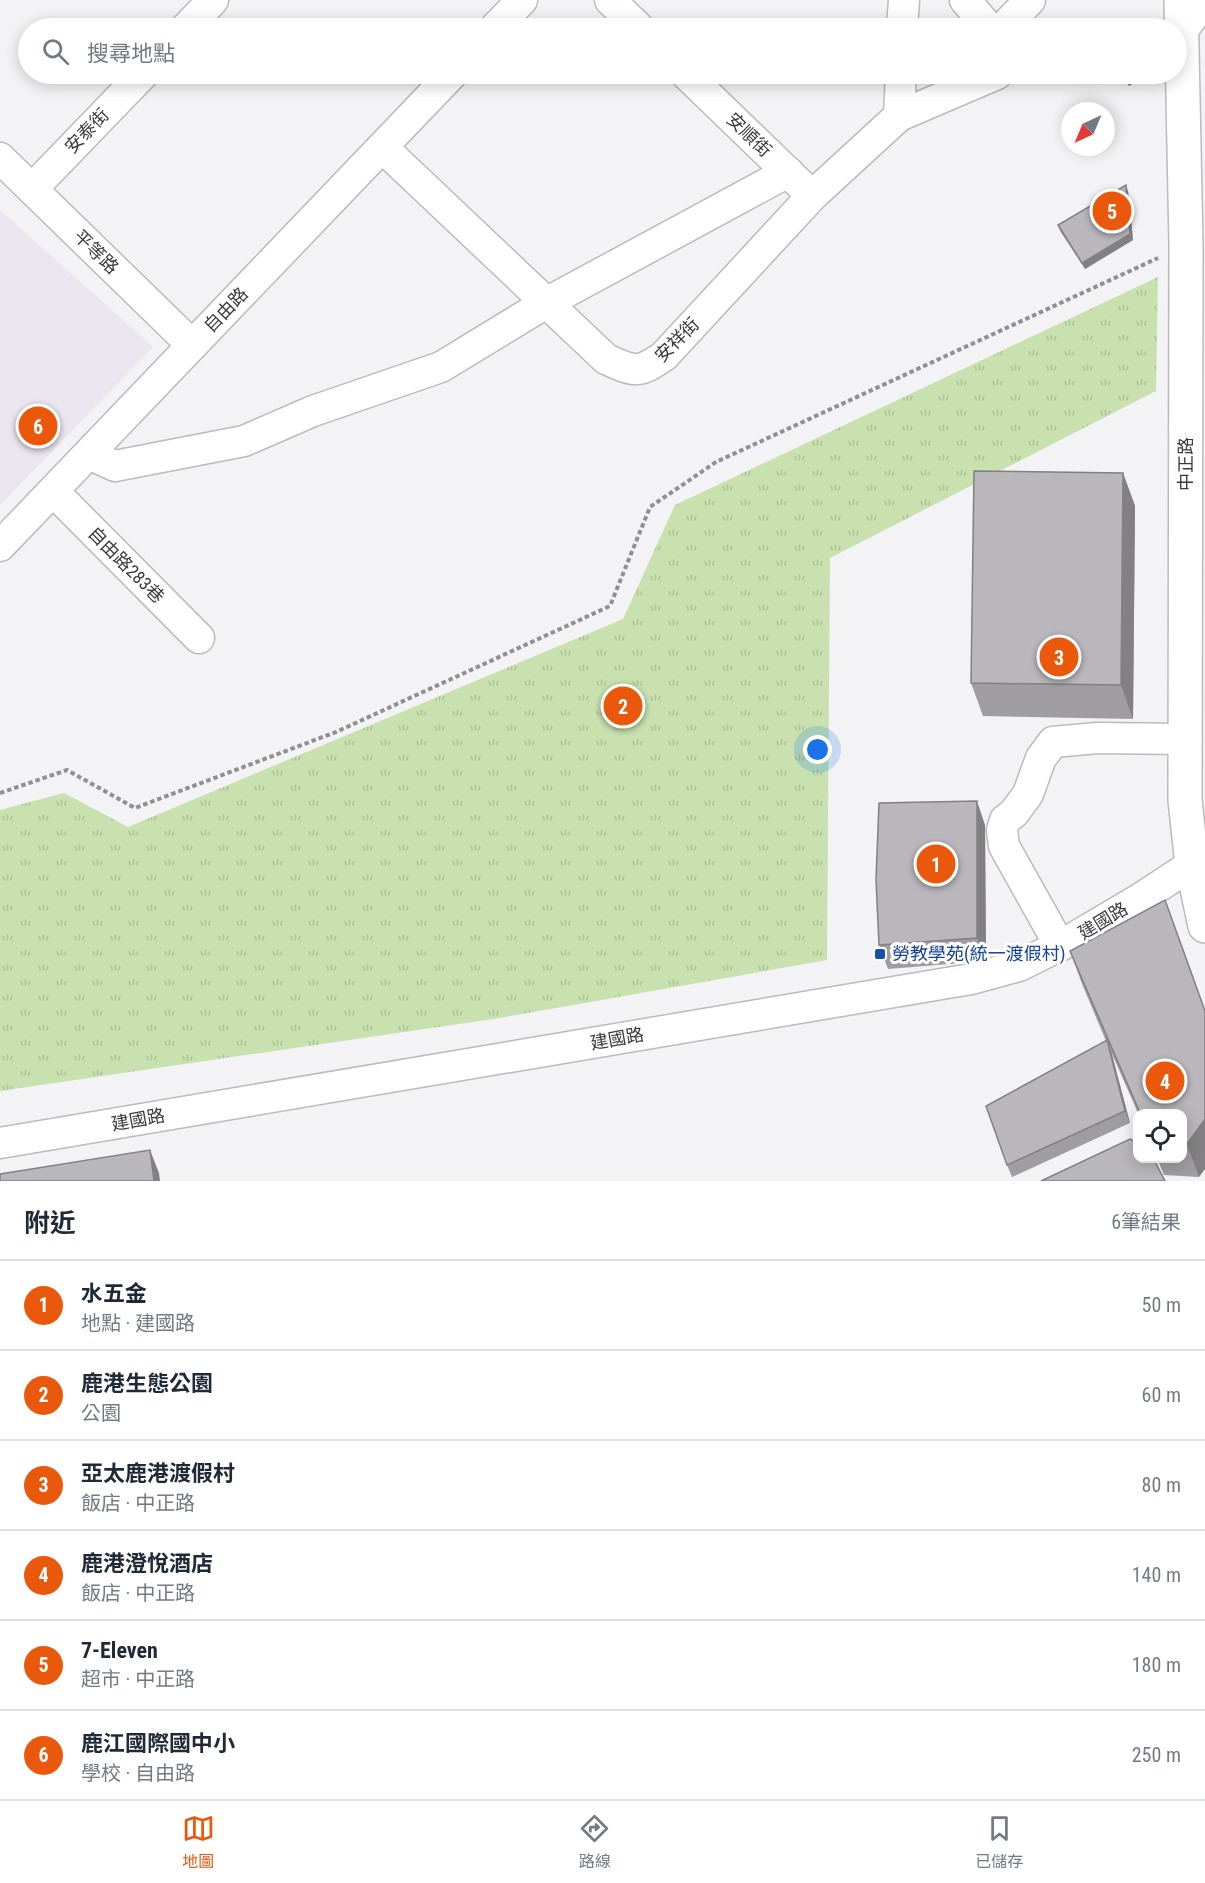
<!DOCTYPE html>
<html lang="zh-TW">
<head>
<meta charset="utf-8">
<style>
  :root { --surface:#fff; --page:#f6f6f7; --text:#1f2937; --muted:#747a83; --line:#e0e1e3; --accent:#ea580c }
  body { margin:0; font-family:"Roboto Condensed","Noto Sans TC",sans-serif; background:var(--page); color:var(--text) }
  .controls { position:absolute; right:18px; bottom:18px; display:grid; overflow:hidden; border-radius:12px; box-shadow:0 3px 15px #0003 }
  .controls button { width:54px; height:54px; display:grid; place-items:center; padding:0; border:0; border-bottom:2px solid var(--line); background:var(--surface); color:var(--text); font:30px sans-serif }
  .compass { position:absolute; left:1061px; top:102px; width:54px; height:54px; border-radius:50%; background:var(--surface); box-shadow:0 3px 15px #0003; rotate:224deg }
  .you { position:absolute; left:818px; top:750px; width:21px; height:21px; margin:-15px; border:4px solid #fff; border-radius:50%; background:#1a73e8; box-shadow:0 0 0 9px #1a73e833 }
  .badge { display:grid; place-items:center; width:39px; height:39px; border-radius:50%; background:var(--accent); color:#fff; font-size:20px; font-weight:700 }
  .pin { position:absolute; translate:-50% -50%; border:3px solid #fff; box-shadow:0 2px 6px #0006 }
  .list { margin:0; padding:0; list-style:none }
  h2 { display:flex; justify-content:space-between; align-items:center; height:78px; margin:0; padding:0 24px; font-size:26px }
  h2 small { font-size:20px; font-weight:400; color:var(--muted) }
  .list li { display:grid; grid-template-columns:39px 1fr auto; gap:18px; align-items:center; box-sizing:border-box; height:90px; padding:0 24px; border-top:2px solid var(--line) }
  .list b { display:block; font-size:22px; white-space:nowrap }
  .list p { margin:0; font-size:20px; white-space:nowrap; color:var(--muted) }
  .list em { font-size:20px; font-style:normal; color:var(--muted) }
  .icon { flex:none; width:33px; height:33px; fill:none; stroke:currentColor; stroke-width:2; stroke-linecap:round; stroke-linejoin:round }
  .map { position:relative; flex:none; width:1205px; height:1181px; overflow:hidden }
  .search { position:absolute; background:var(--surface); box-shadow:0 3px 15px #0003; left:18px; right:18px; top:18px; height:66px; display:flex; align-items:center; gap:15px; box-sizing:border-box; padding:0 21px; border-radius:33px; color:var(--muted); font-size:22px }
  .sheet { height:618px; background:var(--surface) }
  nav { display:flex; justify-content:space-around; align-items:center; box-sizing:border-box; height:84px; border-top:2px solid var(--line); background:var(--surface); font-size:16px; color:var(--muted) }
  nav a { display:grid; justify-items:center; gap:3px }
  nav .on { color:var(--accent) }
  .map>svg:first-child { display:block }
  .built { fill:#eae5ef }
  .grass { fill:url(#grass-tufts) }
  .lines { fill:none; stroke-linecap:round; stroke-linejoin:round }
  .minor-casing { stroke:#bbbabd; stroke-width:33 }
  .major-casing { stroke:#bbbabd; stroke-width:36 }
  .path { stroke:#908f91; stroke-width:4; stroke-dasharray:4.5 3; stroke-linecap:butt }
  .minor { stroke:#fff; stroke-width:30 }
  .major { stroke:#fff; stroke-width:33 }
  .wall { fill:#9f9da1 }
  .shaded-wall { fill:#828083 }
  .building { fill:#b9b7bb; stroke:#828083; stroke-width:1.5 }
  .transit-dot { fill:#1a4fb4; stroke:#fff; stroke-width:2 }
  .labels { text-anchor:middle; stroke-width:6; stroke-linejoin:round; paint-order:stroke }
  .street-label { font-size:18px; fill:#3b3a3b; stroke:#fff }
  .transit-label { font-size:18px; fill:#164399; stroke:#fff; text-anchor:start }
</style>
</head>
<body>
<div class="map">
<svg width="1205" height="1181" viewBox="0 0 1205 1181">
  <defs>
    <pattern id="grass-tufts" width="24" height="20" patternUnits="userSpaceOnUse" patternTransform="scale(1.5)"><rect width="24" height="20" fill="#c8e1ae"/><path d="M3 7l-1-3M5 7V3M7 7l1-3M15 17l-1-3M17 17v-4M19 17l1-3" fill="none" stroke="#adc297"/></pattern>
  </defs>
  <rect width="100%" height="100%" fill="#f3f2f5"/>
  <path class="built" d="M 0,210 L 153,347 L 0,505 Z"/>
  <path class="grass" d="M 1158,277 L 1156,391 L 830,558 L 827,960 L 500,1018 L 0,1091 L 0,810 L 64,793 L 128,827 L 623,619 L 675,505 Z"/>
  <g class="lines">
    <g class="minor-casing">
      <g id="minor">
        <path d="M 610,0 L 639,28"/>
        <path d="M 965,0 L 989,28"/>
        <path d="M 186,28 L 213,0"/>
        <path d="M 495,28 L 522,0"/>
        <path d="M 902,28 L 904,0"/>
        <path d="M 1003,28 L 1030,0"/>
        <path d="M 1182,31 L 1205,0"/>
        <path d="M 686,74 L 801,185"/>
        <path d="M 899,116 L 901,74"/>
        <path d="M 382,147 L 606,359 C 635,372 638,374 664,356 L 812,196 L 899,116 L 997,74"/>
        <path d="M 0,158 L 192,345"/>
        <path d="M 32,189 L 143,74"/>
        <path d="M 89,454 L 115,466 L 244,441 L 313,411 L 441,367 L 546,303 L 788,172"/>
        <path d="M 53,491 L 199,638"/>
        <path d="M 0,546 L 452,74"/>
        <path d="M 1060,946 L 1004,846 L 1002,830 L 1005,820 L 1014,813 L 1028,794 L 1041,758 L 1053,742 L 1097,738 L 1185,739"/>
        <path d="M 0,1143 L 971,979 L 1019,966 L 1067,942 L 1138,900 L 1205,856"/>
      </g>
    </g>
    <g class="major-casing">
      <path id="major" d="M 1181,0 L 1186,245 L 1185,800 L 1192,865 L 1205,926"/>
    </g>
    <path class="path" d="M 0,793 L 67,770 L 135,808 L 336,732 L 610,606 L 650,507 L 716,462 L 1158,258"/>
    <use href="#minor" class="minor"/>
    <use href="#major" class="major"/>
  </g>
  <g class="wall">
    <path d="M 1121,74 L 1148,74 L 1129,86 Z"/>
    <path d="M 1128,191 L 1133,240 L 1085,269 L 1060,231 L 1058,225 Z"/>
    <path d="M 1123,473 L 1135,506 L 1133,719 L 983,716 L 971,683 Z"/>
    <path d="M 985,825 L 986,961 L 888,969 L 879,945 Z"/>
    <path d="M 1165,900 L 1199,1177 L 1164,1175 L 1157,1158 L 1182,1158 L 1182,1113 L 1138,1113 L 1112,1054 L 1130,1123 L 1012,1177 L 1007,1165 L 1106,1041 L 1082,984 L 1070,951 Z"/>
  </g>
  <g class="shaded-wall">
    <path d="M 1136,74 L 1148,74 L 1129,86 L 1127,80 Z"/>
    <path d="M 1126,185 L 1128,191 L 1133,240 L 1085,269 L 1082,263 Z"/>
    <path d="M 1123,473 L 1135,506 L 1133,719 L 1121,685 Z"/>
    <path d="M 977,801 L 985,825 L 986,961 L 977,938 Z"/>
    <path d="M 1107,1040 L 1111,1052 L 1130,1123 L 1125,1111 Z"/>
    <path d="M 1205,1119 L 1205,1169 L 1199,1177 L 1187,1144 Z"/>
    <path d="M 150,1150 L 159,1173 L 160,1181 L 154,1181 Z"/>
  </g>
  <g class="building">
    <path d="M 1123,74 L 1136,74 L 1127,80 Z"/>
    <path d="M 1126,185 L 1130,234 L 1082,263 L 1058,225 Z"/>
    <path d="M 974,471 L 1123,473 L 1121,685 L 971,683 Z"/>
    <path d="M 977,801 L 977,938 L 879,945 L 876,879 L 879,803 Z"/>
    <path d="M 1165,900 L 1205,1011 L 1205,1119 L 1187,1144 L 1182,1144 L 1182,1113 L 1140,1113 L 1070,951 Z"/>
    <path d="M 1107,1040 L 1125,1111 L 1007,1165 L 986,1106 Z"/>
    <path d="M 1130,1139 L 1137,1143 L 1137,1158 L 1153,1158 L 1165,1181 L 1041,1181 Z"/>
    <path d="M 150,1150 L 154,1181 L 0,1181 L 0,1174 Z"/>
  </g>
  <rect class="transit-dot" x="874" y="948" width="12" height="12" rx="3"/>
  <g class="labels">
    <g class="street-label">
      <text transform="translate(87 131) rotate(-46)" y="6">安泰街</text>
      <text transform="translate(749 135) rotate(44)" y="6">安順街</text>
      <text transform="translate(96 252) rotate(44)" y="6">平等路</text>
      <text transform="translate(226 310) rotate(-46)" y="6">自由路</text>
      <text transform="translate(677 340) rotate(-45)" y="6">安祥街</text>
      <text transform="translate(1186 464) rotate(-90)" y="6">中正路</text>
      <text transform="translate(126 565) rotate(45)" y="6">自由路283巷</text>
      <text transform="translate(1103 921) rotate(-31)" y="6">建國路</text>
      <text transform="translate(617 1039) rotate(-10)" y="6">建國路</text>
      <text transform="translate(138 1120) rotate(-10)" y="6">建國路</text>
    </g>
    <g class="transit-label">
      <text x="892" y="960">勞教學苑(統一渡假村)</text>
    </g>
  </g>
</svg>
<div class="controls">
<button><svg class="icon" aria-label="locate" viewBox="0 0 24 24"><circle cx="12" cy="12" r="6"/><path d="M12 2v4M12 18v4M2 12h4M18 12h4"/></svg></button>
</div>
<svg class="compass" viewBox="-18 -18 36 36"><path d="M0-13l5 13h-10z" fill="#e53935"/><path d="M0 13l5-13h-10z" fill="#747a83"/></svg>
<div class="you"></div>
<div class="pin badge" style="left:936px;top:864px">1</div>
<div class="pin badge" style="left:623px;top:706px">2</div>
<div class="pin badge" style="left:1059px;top:657px">3</div>
<div class="pin badge" style="left:1165px;top:1081px">4</div>
<div class="pin badge" style="left:1112px;top:211px">5</div>
<div class="pin badge" style="left:38px;top:426px">6</div>
<div class="search"><svg class="icon" aria-label="search" viewBox="0 0 24 24"><circle cx="10" cy="10" r="6"/><path d="M15 15l6 6"/></svg>搜尋地點</div>
</div>
<section class="sheet">
<h2>附近<small>6筆結果</small></h2>
<ul class="list">
<li><span class="badge">1</span><div><b>水五金</b><p>地點 · 建國路</p></div><em>50 m</em></li>
<li><span class="badge">2</span><div><b>鹿港生態公園</b><p>公園</p></div><em>60 m</em></li>
<li><span class="badge">3</span><div><b>亞太鹿港渡假村</b><p>飯店 · 中正路</p></div><em>80 m</em></li>
<li><span class="badge">4</span><div><b>鹿港澄悅酒店</b><p>飯店 · 中正路</p></div><em>140 m</em></li>
<li><span class="badge">5</span><div><b>7-Eleven</b><p>超市 · 中正路</p></div><em>180 m</em></li>
<li><span class="badge">6</span><div><b>鹿江國際國中小</b><p>學校 · 自由路</p></div><em>250 m</em></li>
</ul>
</section>
<nav>
<a class="on"><svg class="icon" aria-label="map" viewBox="0 0 24 24"><path d="M3 6l6-2 6 2 6-2v14l-6 2-6-2-6 2zM9 4v14M15 6v14"/></svg>地圖</a>
<a><svg class="icon" aria-label="directions" viewBox="0 0 24 24"><path d="M12 3l9 9-9 9-9-9zM9 14v-3h6M13 9l2 2-2 2"/></svg>路線</a>
<a><svg class="icon" aria-label="saved" viewBox="0 0 24 24"><path d="M7 4h10v16l-5-4-5 4z"/></svg>已儲存</a>
</nav>
</body>
</html>
